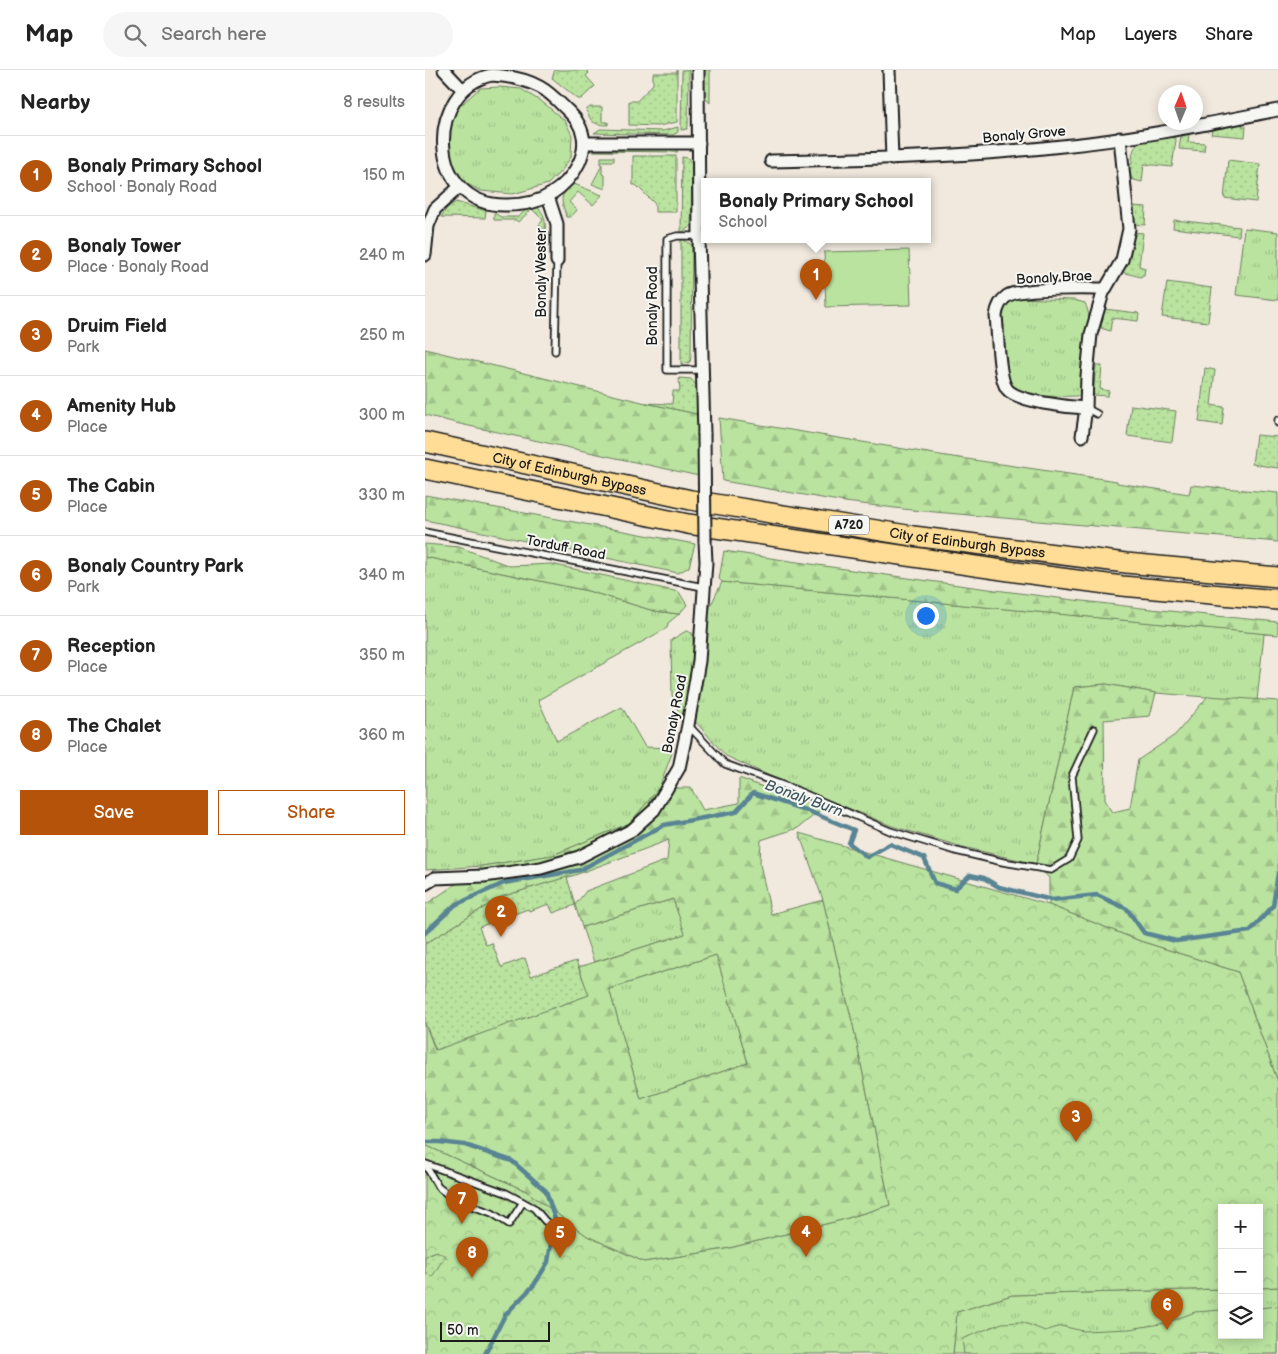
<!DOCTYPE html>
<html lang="en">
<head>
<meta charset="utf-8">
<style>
  :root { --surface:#fff; --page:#f6f6f6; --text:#222; --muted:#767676; --line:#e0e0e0; --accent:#b45309 }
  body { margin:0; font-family:"Balsamiq Sans",sans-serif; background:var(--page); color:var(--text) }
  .controls { position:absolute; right:15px; bottom:15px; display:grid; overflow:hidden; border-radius:0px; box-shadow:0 2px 12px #0003 }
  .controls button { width:45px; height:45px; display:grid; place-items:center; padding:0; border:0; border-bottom:1px solid var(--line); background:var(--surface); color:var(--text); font:25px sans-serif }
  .compass { position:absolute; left:733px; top:15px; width:45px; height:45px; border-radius:50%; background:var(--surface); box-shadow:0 2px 12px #0003; rotate:2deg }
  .scale { position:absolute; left:15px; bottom:12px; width:110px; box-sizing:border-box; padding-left:5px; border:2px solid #1c1c1c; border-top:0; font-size:14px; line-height:18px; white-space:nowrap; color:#1c1c1c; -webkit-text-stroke:4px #f6f6f2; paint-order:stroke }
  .you { position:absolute; left:500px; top:545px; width:18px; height:18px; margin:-12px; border:4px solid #fff; border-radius:50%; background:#1a73e8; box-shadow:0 0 0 8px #1a73e833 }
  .badge { display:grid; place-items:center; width:32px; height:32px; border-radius:50%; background:var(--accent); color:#fff; font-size:16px; font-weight:700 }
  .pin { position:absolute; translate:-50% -41px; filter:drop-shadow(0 1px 2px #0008) }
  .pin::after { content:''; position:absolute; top:26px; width:18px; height:15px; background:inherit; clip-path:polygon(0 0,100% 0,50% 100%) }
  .popup { position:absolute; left:276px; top:108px; width:230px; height:65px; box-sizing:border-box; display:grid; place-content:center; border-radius:0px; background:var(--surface); filter:drop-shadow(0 1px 4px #0005); font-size:16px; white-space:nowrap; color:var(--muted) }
  .popup b { font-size:19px; color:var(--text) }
  .popup::after { content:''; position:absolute; left:50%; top:100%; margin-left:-10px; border:10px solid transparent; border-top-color:var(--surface) }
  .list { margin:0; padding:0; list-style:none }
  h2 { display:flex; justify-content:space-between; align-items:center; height:65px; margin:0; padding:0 20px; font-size:21px }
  h2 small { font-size:16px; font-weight:400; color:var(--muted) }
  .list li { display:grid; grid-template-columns:32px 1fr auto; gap:15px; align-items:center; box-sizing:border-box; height:80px; padding:0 20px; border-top:1px solid var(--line) }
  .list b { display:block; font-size:19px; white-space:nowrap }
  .list p { margin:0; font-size:16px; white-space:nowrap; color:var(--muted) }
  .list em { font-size:16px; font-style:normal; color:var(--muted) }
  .actions { display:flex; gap:10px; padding:15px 20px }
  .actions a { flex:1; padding:11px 0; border:1px solid var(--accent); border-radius:0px; text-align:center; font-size:18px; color:var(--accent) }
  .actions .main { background:var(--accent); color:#fff }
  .icon { flex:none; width:28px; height:28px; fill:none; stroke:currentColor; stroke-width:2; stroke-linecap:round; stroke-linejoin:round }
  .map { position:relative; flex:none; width:853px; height:1284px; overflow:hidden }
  header { display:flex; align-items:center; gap:30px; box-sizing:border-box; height:70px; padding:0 25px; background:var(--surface); border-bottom:1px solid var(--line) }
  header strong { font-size:24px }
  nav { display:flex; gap:28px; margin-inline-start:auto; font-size:18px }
  .search { width:350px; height:45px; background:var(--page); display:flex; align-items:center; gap:12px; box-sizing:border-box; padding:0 18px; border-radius:28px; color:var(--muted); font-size:19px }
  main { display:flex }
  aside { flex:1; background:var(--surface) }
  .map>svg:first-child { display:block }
  .grass { fill:url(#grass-tufts); stroke:#6b805e }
  .forest { fill:url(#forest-firs); stroke:#6b805e; fill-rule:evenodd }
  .park { fill:url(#park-crowns); stroke:#6b805e }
  .garden { fill:url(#garden-dots); stroke:#6b805e }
  .pitch { fill:#bae39f; stroke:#6b805e }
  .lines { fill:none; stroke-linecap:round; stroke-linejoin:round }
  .stream { stroke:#598493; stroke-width:4.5 }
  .service-casing { stroke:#1c1c1c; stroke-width:9 }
  .minor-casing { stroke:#1c1c1c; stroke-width:15 }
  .trunk-casing { stroke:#1c1c1c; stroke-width:22 }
  .service { stroke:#f6f6f2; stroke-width:5.5 }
  .minor { stroke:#f6f6f2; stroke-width:11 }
  .trunk { stroke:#ffdd96; stroke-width:19 }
  .minor-bridge-casing { stroke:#1c1c1c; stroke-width:15; stroke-linecap:butt }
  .minor-bridge { stroke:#f6f6f2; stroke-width:11 }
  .labels { text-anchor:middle; stroke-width:4; stroke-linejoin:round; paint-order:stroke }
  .shield { fill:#f6f6f2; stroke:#5d5d5c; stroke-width:1 }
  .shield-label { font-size:12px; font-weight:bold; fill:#1c1c1c }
  .street-label { font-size:14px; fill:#1c1c1c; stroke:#f6f6f2 }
  .water-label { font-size:15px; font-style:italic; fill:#405962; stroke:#f6f6f2 }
</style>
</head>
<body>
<header>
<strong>Map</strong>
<div class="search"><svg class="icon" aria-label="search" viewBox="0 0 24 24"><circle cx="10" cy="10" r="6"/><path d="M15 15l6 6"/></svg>Search here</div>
<nav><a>Map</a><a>Layers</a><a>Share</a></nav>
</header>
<main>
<aside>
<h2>Nearby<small>8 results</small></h2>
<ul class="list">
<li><span class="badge">1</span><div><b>Bonaly Primary School</b><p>School · Bonaly Road</p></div><em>150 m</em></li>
<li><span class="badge">2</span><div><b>Bonaly Tower</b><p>Place · Bonaly Road</p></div><em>240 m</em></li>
<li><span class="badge">3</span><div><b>Druim Field</b><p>Park</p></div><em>250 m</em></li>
<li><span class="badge">4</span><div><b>Amenity Hub</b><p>Place</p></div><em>300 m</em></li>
<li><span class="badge">5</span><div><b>The Cabin</b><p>Place</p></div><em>330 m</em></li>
<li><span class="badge">6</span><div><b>Bonaly Country Park</b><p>Park</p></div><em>340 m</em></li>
<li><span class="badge">7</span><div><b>Reception</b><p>Place</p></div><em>350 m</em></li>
<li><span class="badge">8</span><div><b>The Chalet</b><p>Place</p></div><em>360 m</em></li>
</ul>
<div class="actions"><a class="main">Save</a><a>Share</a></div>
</aside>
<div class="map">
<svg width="853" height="1284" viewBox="0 0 853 1284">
  <defs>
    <pattern id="grass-tufts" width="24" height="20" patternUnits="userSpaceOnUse" patternTransform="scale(1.25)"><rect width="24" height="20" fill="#bae39f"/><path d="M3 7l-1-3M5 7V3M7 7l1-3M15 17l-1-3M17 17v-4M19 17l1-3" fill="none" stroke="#9fc288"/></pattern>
    <pattern id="forest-firs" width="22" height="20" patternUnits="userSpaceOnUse" patternTransform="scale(1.25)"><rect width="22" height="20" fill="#bae39f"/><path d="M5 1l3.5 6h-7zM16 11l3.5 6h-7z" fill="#9fc288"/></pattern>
    <pattern id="park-crowns" width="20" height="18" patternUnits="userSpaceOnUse" patternTransform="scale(1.25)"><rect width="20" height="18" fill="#bae39f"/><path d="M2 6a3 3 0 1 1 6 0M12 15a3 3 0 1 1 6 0" fill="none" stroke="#9fc288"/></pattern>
    <pattern id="garden-dots" width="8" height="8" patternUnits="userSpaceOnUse" patternTransform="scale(1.25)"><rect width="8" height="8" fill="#bae39f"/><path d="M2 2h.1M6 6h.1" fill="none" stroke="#9fc288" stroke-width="1.8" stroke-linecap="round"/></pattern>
  </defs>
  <rect width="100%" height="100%" fill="#f1e9de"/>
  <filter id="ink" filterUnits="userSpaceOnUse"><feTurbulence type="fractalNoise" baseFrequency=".02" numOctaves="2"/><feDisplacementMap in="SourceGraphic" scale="10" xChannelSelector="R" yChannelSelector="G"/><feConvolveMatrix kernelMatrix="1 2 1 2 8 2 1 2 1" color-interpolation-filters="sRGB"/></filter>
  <g filter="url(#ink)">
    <g class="grass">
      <path d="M 75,17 L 96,19 L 120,34 L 140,51 L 147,65 L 146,87 L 137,100 L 123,114 L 88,124 L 56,121 L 38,112 L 23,83 L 24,59 L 29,41 L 55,18 Z"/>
      <path d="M 176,87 L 189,87 L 189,91 L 177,91 L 177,104 L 180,105 L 180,119 L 167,114 L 176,97 Z"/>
      <path d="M 149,114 L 177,125 L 168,135 L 153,122 L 144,132 L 152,140 L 146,147 L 141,147 C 137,129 132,127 149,114 Z"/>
      <path d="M 819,158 L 853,162 L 853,230 L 811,225 Z"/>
      <path d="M 592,228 L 649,230 L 660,233 C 669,253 660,264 658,283 C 656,297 657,312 656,326 C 640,326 607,328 594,322 C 574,313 577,265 576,246 C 578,236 583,231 592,228 Z"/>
      <path d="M 0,487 L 163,521 L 229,541 L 254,544 L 243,553 L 242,558 L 113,630 L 132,671 L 197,637 L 220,677 L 249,678 L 234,718 L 205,753 L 128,785 L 57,796 L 1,800 Z"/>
      <path d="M 297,512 L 846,564 L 839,564 L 832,631 L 731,623 L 681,614 L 649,617 L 611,794 L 534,776 L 467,756 L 345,706 L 301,686 L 269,650 L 283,541 Z"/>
      <path d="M 261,561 L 267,563 L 269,578 L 259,646 L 254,643 L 247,625 L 246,570 Z"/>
      <path d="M 248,829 L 261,864 L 169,892 L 157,857 Z"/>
      <path d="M 291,885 L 323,993 L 216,1029 L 184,919 Z"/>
      <path d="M 853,1217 L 853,1284 L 528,1284 L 532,1242 L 587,1225 L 797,1219 L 797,1265 L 834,1265 L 834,1218 Z"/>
    </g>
    <g class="forest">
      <path d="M 0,279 L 221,333 L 272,344 L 274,406 L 35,354 L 0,345 Z"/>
      <path d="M 294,348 L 521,386 L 692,411 L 692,413 L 764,424 L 766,415 L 853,423 L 853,472 L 487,440 L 420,432 L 298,411 Z"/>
      <path d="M 0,425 L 270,474 L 264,497 L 253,503 L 0,450 Z"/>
      <path d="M 0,474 L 34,477 L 85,496 L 126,494 L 254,522 L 262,535 L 254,544 L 229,541 L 163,521 L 0,487 Z"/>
      <path d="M 299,481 C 483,509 667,535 853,552 L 853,565 L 297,512 L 294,509 Z"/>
      <path d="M 681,614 L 731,623 L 725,646 L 679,650 L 680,730 L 688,742 L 705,738 L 713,690 L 750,665 L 783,626 L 853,631 L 853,1012 L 813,902 L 715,871 L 624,835 L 624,808 L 611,794 L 649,617 Z"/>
      <path d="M 314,708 L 397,739 L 373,758 L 336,770 L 335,794 L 346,844 L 398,830 L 428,955 L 465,1135 L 417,1150 L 301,1179 L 219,1192 L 162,1166 L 101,1121 L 0,1075 L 0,953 L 10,980 L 163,925 L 154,897 L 260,864 L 248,829 L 157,857 L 150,835 L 161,821 L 242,790 L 244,770 L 150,805 L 76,827 L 0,874 L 0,835 L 57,796 L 128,785 L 205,753 L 234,718 L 266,718 L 278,740 L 314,733 ZM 291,885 L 323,993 L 216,1029 L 184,919 Z"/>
    </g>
    <g class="park">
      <path d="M 374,763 L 624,835 L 715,871 L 813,902 L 853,1012 L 853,1217 L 834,1218 L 834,1138 L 797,1138 L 797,1219 L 587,1225 L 532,1242 L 528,1284 L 0,1284 L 0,1075 L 101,1121 L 162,1166 L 219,1192 L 301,1179 L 417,1150 L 465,1135 L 428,955 L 398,830 Z"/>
      <path d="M 853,1236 L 853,1284 L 539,1284 L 537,1269 L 577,1253 L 597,1252 L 620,1261 L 636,1256 L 658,1261 L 705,1259 L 741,1253 L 770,1242 L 797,1240 L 797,1265 L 834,1265 L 834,1238 Z"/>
    </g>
    <g class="garden">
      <path d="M 130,0 L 161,0 L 164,3 L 161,6 L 170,16 L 156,29 L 153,29 L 127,8 Z"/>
      <path d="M 252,0 L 252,52 L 234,56 L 204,55 L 204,31 L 212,31 L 228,14 L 228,3 L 252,3 Z"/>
      <path d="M 257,0 L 264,0 L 263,56 L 262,59 L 256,60 Z"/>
      <path d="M 278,0 L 285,0 L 285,33 L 278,26 Z"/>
      <path d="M 165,37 L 177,37 L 177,52 L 183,52 L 183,55 C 170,55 166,53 161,40 Z"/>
      <path d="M 818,53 L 817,56 L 821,56 L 820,67 L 786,64 L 787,59 Z"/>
      <path d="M 253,57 L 253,62 L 248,65 L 169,63 L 175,59 L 238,61 Z"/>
      <path d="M 764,64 L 763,72 L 780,73 L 779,81 L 754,79 L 756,66 Z"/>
      <path d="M 746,66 L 748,66 L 751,70 L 747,97 L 719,94 L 717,112 L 705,109 L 704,95 L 707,94 C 707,85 707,77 716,72 Z"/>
      <path d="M 248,77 L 253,82 L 166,81 L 169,78 Z"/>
      <path d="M 208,86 L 251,86 L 251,142 L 230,142 L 230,134 L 211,115 L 208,115 Z"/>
      <path d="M 257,87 L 263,88 L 267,94 L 266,156 L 256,163 Z"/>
      <path d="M 803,90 L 835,94 L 831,132 L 799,128 Z"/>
      <path d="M 31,132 L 61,141 L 60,148 L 16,147 L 22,138 Z"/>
      <path d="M 109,136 C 120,140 121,152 120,162 L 114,155 L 118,150 L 107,139 L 93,152 L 91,150 L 69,150 L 69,143 L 76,147 L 93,147 L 102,139 Z"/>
      <path d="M 707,136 L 721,137 L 720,155 L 707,154 Z"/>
      <path d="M 749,150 L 815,157 L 814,166 L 748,158 Z"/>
      <path d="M 707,162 L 718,163 L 714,196 L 720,198 L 719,205 L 717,205 L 716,207 L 696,202 Z"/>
      <path d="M 256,168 L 267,175 L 266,287 L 265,292 L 256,294 Z"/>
      <path d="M 742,212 L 787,218 L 783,252 L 737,247 Z"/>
      <path d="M 679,239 L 713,243 L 714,244 L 713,251 L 687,248 L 685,261 L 676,258 Z"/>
      <path d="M 671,295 L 677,296 L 675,319 L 684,321 L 683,326 L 668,325 Z"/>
      <path d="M 780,298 L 790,300 L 786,335 L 799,337 L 797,355 L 774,352 Z"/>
      <path d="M 254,308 L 266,309 L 271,315 L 272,344 L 221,333 L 247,334 L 248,321 L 255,321 Z"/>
      <path d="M 706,335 L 751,341 L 747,372 L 702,366 Z"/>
      <path d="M 831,365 L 853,367 L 853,398 L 827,394 Z"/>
      <path d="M 142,807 L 150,835 L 128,843 L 124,834 L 104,841 L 103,839 L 54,857 L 61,875 L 67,873 L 76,897 L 100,888 L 106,906 L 151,891 L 164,925 L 11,980 L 0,953 L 0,874 L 76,827 Z"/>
      <path d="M 12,1181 L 20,1186 L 7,1207 L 0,1202 L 0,1187 L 6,1183 Z"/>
    </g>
    <path class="pitch" d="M 484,180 L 486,235 L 401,237 L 399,182 Z"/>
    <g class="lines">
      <g class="stream">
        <path d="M 0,863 L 30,835 L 79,813 L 155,800 L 239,755 L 311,742 L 328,723 L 383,741 L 429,760 L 424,773 L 442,787 L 465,774 L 499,788 L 510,813 L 530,819 L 545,805 L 559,808 L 574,817 L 627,830 L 672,825 L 702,839 L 719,863 L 751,871 L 825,861 L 848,836 L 853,803"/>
        <path d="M 0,1072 L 14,1072 L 40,1075 L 87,1091 L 121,1121 L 130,1149 L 123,1192 L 109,1215 L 80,1245 L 60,1284"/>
      </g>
      <g class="service-casing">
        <g id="service">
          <path d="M 274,166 L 252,166 L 242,169 L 242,300 L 278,300"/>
          <path d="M 130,281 L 132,191"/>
          <path d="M 661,338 L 672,344"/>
          <path d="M 853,353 L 853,350"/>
          <path d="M 0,462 L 278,517"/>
          <path d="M 263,655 L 300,694 L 371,720 L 465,761 L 531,781 L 578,792 L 626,800 L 644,789 L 653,770 L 647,706 L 669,659"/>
          <path d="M 0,1094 L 13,1117 L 30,1130 L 67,1143 L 84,1154 L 98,1132"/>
          <path d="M 1,1094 L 81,1123 L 109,1138 L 120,1151 L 136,1162"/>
        </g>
      </g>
      <g class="minor-casing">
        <g id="minor">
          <path d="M 19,0 L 36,18"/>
          <path d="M 273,0 L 274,166 L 279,364"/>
          <path d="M 464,0 L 467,89"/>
          <path d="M 67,5 C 84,6 100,9 115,17 C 124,22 131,29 138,36 C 143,41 150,47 153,53 C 169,80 148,110 126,124 C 114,132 96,135 82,135 C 0,137 0,18 67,5 Z"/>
          <path d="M 159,73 L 274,73"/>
          <path d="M 346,91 C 443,89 540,87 637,76 C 710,69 781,54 853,40"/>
          <path d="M 123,126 L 132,154 L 132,191"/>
          <path d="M 0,185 L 3,156 L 10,139 L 31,120"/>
          <path d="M 661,338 C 644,337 592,332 582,319 C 573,308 573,262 571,246 C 572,238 575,231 582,226 C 596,217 660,219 680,219"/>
          <path d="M 657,366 L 661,338 L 662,306 L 666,264 L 678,223 L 697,190 L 704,159 L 695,68"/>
          <path d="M 0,814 L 10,808 L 59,806 L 116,798 L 154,787 L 207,760 L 229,740 L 254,698 L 263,655 L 274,591 L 281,492 L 280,471"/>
        </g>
      </g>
      <g class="trunk-casing">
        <g id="trunk">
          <path id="s1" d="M 0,372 L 266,430 L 488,466 L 701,493 L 853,507"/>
          <path d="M 0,399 L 263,454 L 598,503 L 697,516 L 853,530"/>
        </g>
      </g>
      <use href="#service" class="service"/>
      <use href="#minor" class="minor"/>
      <use href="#trunk" class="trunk"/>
      <g class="minor-bridge-casing">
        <path id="minor-bridge" d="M 279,364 L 280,471"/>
      </g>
      <use href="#minor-bridge" class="minor-bridge"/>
    </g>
  </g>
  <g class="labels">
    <rect class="shield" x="404" y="445.5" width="40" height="19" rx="4"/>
    <g class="shield-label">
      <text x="424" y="459">A720</text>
    </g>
    <g class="street-label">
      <text transform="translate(599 64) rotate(-5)" y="5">Bonaly Grove</text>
      <text transform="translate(116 203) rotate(-90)" y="5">Bonaly Wester</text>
      <text transform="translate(629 207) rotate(-3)" y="5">Bonaly Brae</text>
      <text transform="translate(227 236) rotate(-90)" y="5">Bonaly Road</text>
      <text dy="5" stroke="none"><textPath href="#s1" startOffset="148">City of Edinburgh Bypass</textPath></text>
      <text dy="5" stroke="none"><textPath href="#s1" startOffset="552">City of Edinburgh Bypass</textPath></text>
      <text transform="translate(141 477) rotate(11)" y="5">Torduff Road</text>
      <text transform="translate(249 644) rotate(-79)" y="5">Bonaly Road</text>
    </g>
    <g class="water-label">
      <text transform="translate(379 728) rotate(20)" y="5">Bonaly Burn</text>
    </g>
  </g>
</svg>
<div class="controls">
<button>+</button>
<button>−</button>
<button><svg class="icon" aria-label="layers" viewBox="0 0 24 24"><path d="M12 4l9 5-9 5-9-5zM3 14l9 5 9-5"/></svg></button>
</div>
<svg class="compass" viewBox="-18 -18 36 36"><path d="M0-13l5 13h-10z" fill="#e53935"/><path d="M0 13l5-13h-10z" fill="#767676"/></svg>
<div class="scale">50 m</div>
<div class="you"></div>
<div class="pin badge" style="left:391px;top:230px">1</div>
<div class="popup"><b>Bonaly Primary School</b>School</div>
<div class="pin badge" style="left:76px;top:867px">2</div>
<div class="pin badge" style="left:651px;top:1072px">3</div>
<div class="pin badge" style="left:381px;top:1187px">4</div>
<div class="pin badge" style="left:135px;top:1188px">5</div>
<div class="pin badge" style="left:742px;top:1260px">6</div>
<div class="pin badge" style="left:37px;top:1154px">7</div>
<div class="pin badge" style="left:47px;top:1208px">8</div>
</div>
</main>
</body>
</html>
